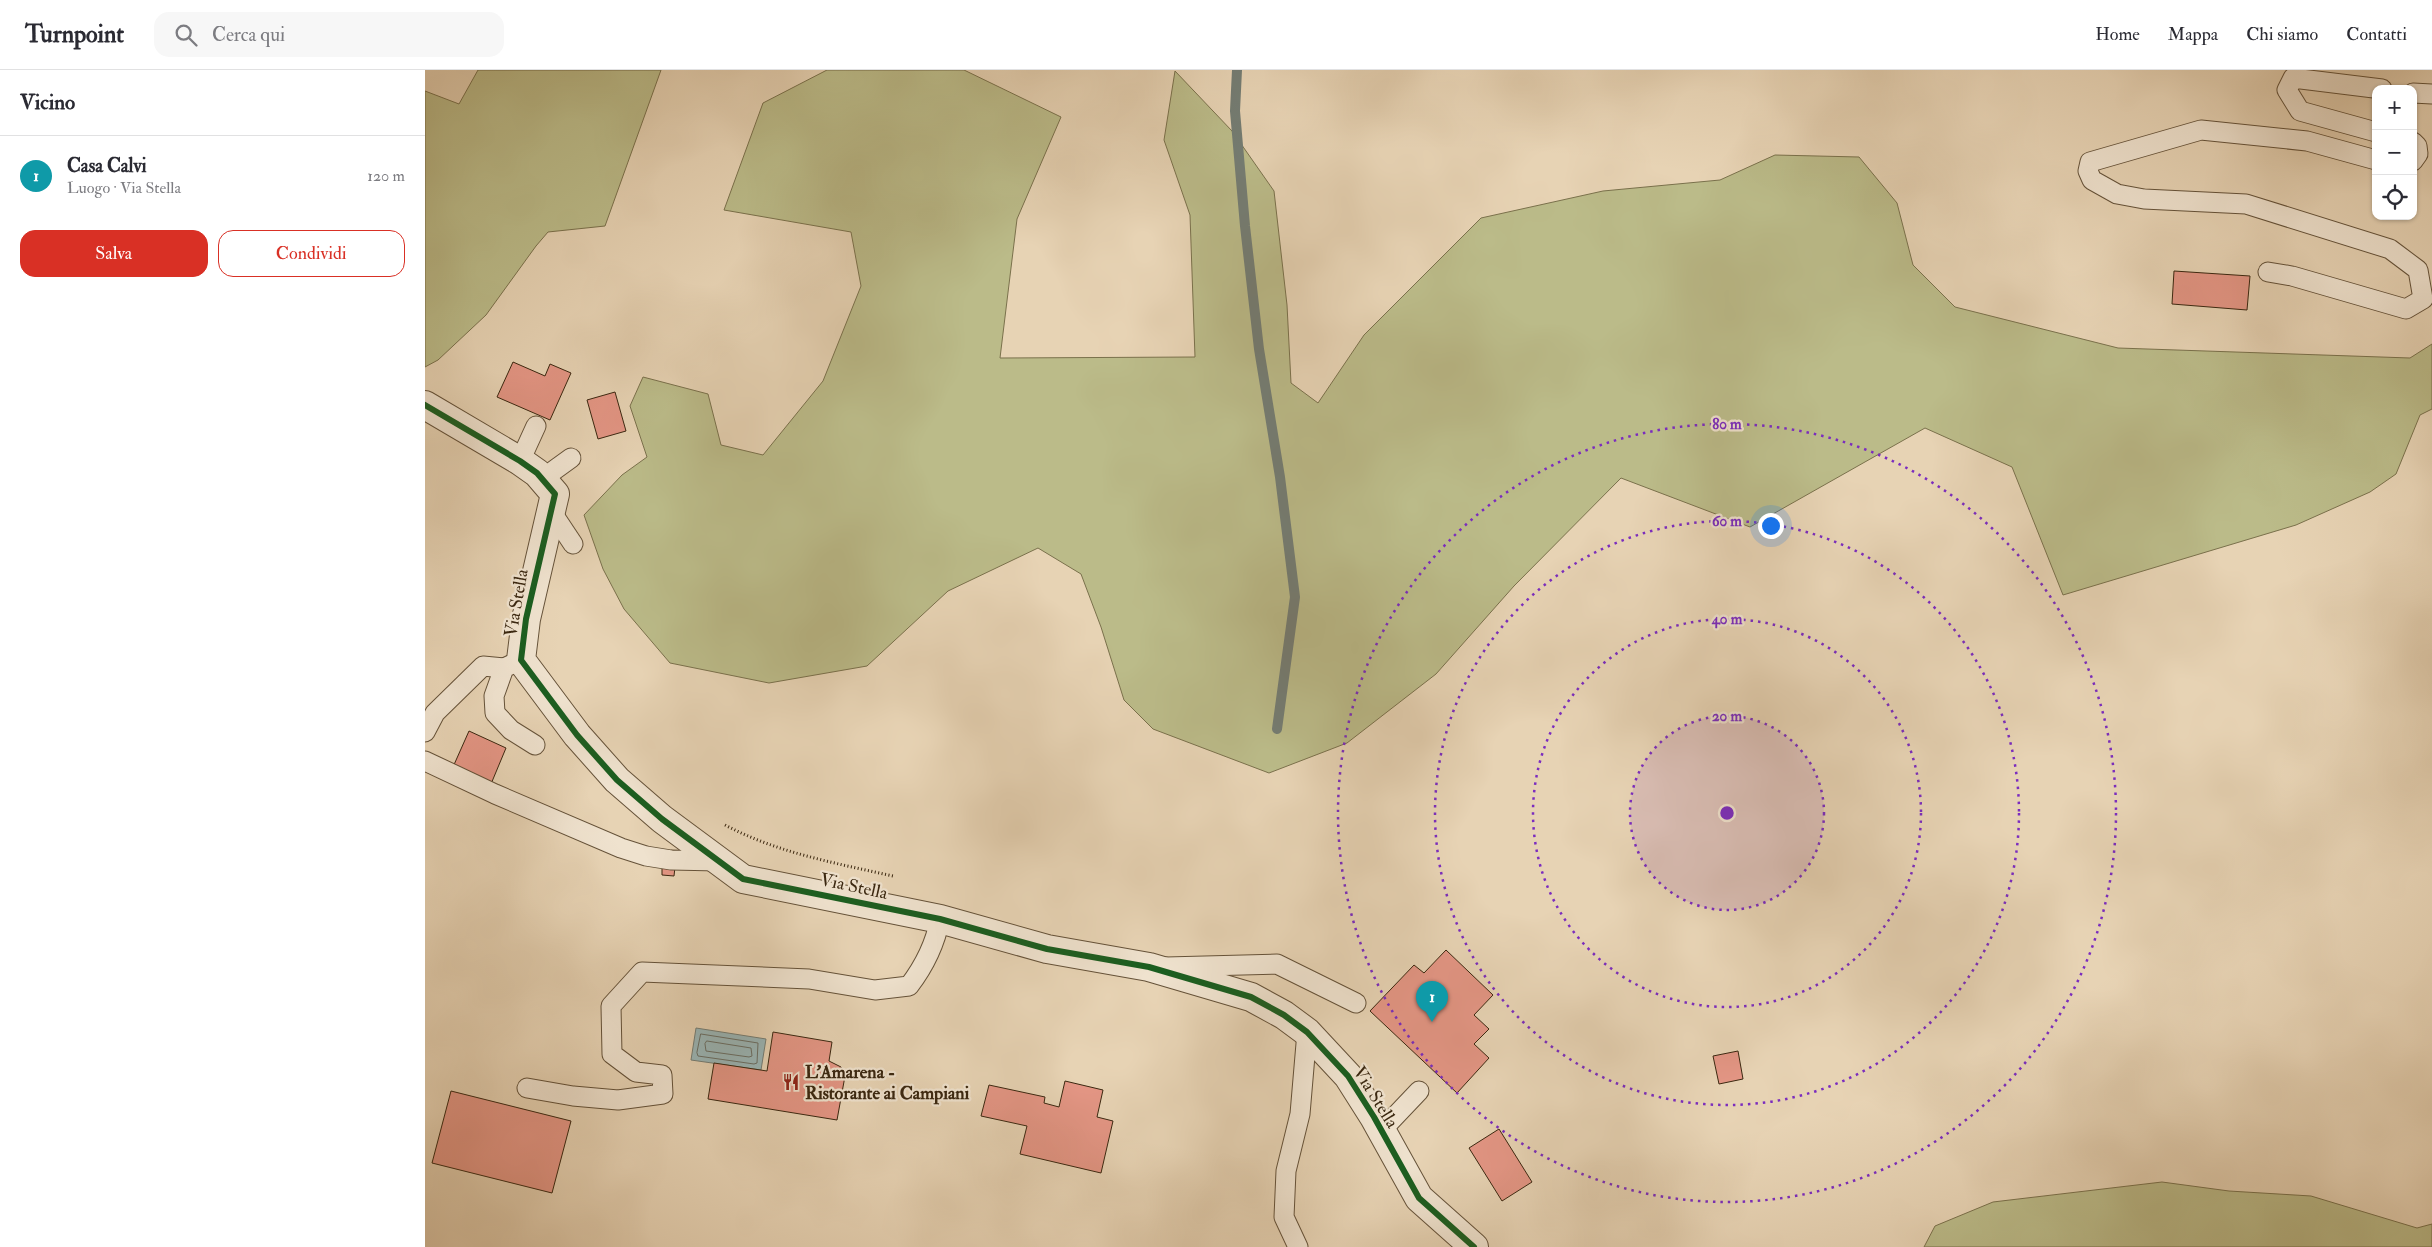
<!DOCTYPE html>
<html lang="it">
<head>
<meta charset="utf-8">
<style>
  :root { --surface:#fff; --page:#f7f7f7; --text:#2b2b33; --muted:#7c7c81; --line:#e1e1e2; --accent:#d93025 }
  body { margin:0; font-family:"IM FELL Double Pica",serif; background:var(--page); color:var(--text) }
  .controls { position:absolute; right:15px; top:15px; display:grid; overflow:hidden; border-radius:10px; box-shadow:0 1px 4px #0004 }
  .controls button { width:45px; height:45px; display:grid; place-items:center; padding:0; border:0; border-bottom:1px solid var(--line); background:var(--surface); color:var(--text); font:25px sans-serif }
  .you { position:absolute; left:1345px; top:455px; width:18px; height:18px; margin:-12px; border:4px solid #fff; border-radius:50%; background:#1a73e8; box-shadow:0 0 0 8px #1a73e833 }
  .badge { display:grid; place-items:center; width:32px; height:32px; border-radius:50%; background:var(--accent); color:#fff; font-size:16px; font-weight:700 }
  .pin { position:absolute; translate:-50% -41px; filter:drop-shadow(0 1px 2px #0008) }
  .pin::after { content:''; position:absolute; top:26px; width:18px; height:15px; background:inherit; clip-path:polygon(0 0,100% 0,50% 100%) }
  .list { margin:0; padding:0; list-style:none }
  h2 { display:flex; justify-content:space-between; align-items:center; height:65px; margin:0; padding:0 20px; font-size:21px }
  h2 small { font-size:16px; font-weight:400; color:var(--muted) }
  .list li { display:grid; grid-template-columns:32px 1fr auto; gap:15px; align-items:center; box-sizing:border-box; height:80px; padding:0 20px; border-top:1px solid var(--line) }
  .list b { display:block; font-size:19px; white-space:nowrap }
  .list p { margin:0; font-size:16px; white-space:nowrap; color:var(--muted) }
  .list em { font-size:16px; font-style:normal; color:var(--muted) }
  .actions { display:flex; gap:10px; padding:15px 20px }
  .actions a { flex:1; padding:11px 0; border:1px solid var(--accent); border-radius:15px; text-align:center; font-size:18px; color:var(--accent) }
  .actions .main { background:var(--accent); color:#fff }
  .icon { flex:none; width:28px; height:28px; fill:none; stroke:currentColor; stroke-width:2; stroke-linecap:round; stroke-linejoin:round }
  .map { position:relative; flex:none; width:2007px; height:1177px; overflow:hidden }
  header { display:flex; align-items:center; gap:30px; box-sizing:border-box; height:70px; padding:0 25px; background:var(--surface); border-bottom:1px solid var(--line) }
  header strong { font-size:24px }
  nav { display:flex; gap:28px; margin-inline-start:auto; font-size:18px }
  .search { width:350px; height:45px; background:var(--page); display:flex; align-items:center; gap:12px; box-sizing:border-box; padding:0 18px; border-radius:15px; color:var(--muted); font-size:19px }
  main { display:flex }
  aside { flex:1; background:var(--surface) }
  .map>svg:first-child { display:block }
  .green { fill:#bbbb89; stroke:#7a714c }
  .water { fill:#9ab6b7; stroke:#747d74 }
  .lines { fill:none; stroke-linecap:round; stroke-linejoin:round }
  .shore { stroke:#6a6e64; stroke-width:1 }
  .stream { stroke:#747d74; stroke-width:10 }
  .building { fill:#e49685; stroke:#3a2710 }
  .service-casing { stroke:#655239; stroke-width:21 }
  .minor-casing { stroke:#655239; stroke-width:30 }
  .path { stroke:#3a2710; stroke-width:3; stroke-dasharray:1 2.5; stroke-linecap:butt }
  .service { stroke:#efe2ce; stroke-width:19 }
  .minor { stroke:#efe2ce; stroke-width:28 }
  .cycleway-casing { stroke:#efe2ce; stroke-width:9 }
  .cycleway { stroke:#1b5e20; stroke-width:6 }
  .ring { fill:none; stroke:#7b2cbf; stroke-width:2.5; stroke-dasharray:2.5 5 }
  .labels { text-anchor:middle; stroke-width:4.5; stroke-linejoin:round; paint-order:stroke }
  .street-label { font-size:18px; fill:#3a2710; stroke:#efe2ce }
  .poi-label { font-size:18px; font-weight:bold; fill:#3a2710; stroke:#efe2ce; text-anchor:start }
  .centre { fill:#7b2cbf; stroke:#efe2ce; stroke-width:2.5 }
  .ring-label { font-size:15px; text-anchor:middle; font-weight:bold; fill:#7b2cbf; stroke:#efe2ce; stroke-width:4.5; stroke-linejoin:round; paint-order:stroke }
</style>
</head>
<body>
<header>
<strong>Turnpoint</strong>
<div class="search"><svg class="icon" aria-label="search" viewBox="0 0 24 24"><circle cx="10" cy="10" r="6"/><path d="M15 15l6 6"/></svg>Cerca qui</div>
<nav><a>Home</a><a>Mappa</a><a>Chi siamo</a><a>Contatti</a></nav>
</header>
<main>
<aside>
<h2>Vicino<small></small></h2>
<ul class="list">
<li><span class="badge" style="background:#0f9aa8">1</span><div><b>Casa Calvi</b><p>Luogo · Via Stella</p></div><em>120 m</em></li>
</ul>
<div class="actions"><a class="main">Salva</a><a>Condividi</a></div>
</aside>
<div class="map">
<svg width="2007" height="1177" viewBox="0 0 2007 1177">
  <rect width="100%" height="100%" fill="#e7d3b4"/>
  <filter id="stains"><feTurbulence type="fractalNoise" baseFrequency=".004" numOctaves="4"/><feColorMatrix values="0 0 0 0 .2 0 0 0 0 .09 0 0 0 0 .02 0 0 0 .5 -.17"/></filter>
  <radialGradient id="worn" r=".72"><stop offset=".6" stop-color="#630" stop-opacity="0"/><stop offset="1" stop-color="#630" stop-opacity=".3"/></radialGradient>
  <g class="green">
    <path d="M 53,0 L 236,0 L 180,156 L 123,162 L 111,176 L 61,245 L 13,290 L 0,297 L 0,21 L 34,34 Z"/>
    <path d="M 402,0 L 539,0 L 636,47 L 592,149 L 575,288 L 770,287 L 765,145 L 739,70 L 750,1 L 807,61 L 849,121 L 862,235 L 866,313 L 893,333 L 939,265 L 1056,148 L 1178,121 L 1295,110 L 1350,85 L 1434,87 L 1472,133 L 1488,195 L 1530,237 L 1693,278 L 1985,288 L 2007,274 L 2007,339 L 1995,345 L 1971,404 L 1945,422 L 1871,455 L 1638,525 L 1587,397 L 1500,358 L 1325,457 L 1196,408 L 1089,516 L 1011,604 L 922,673 L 844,703 L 728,659 L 699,630 L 676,557 L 656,504 L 613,478 L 523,521 L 442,596 L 344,613 L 245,593 L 199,539 L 178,499 L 159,445 L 197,405 L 222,387 L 205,336 L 218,307 L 283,324 L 296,375 L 338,385 L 398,311 L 436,216 L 426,162 L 299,140 L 338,33 Z"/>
    <path d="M 1737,1112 L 1804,1121 L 1886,1126 L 1992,1158 L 2007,1154 L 2007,1177 L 1499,1177 L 1510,1156 L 1568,1132 Z"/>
  </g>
  <path class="water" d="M 271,958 L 341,969 L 336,1000 L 266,990 Z"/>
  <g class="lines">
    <g class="shore">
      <path d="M 276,964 L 333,973 L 332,993 L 329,994 L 273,986 L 272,983 Z"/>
      <path d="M 282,971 L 326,978 L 327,986 L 324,987 L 281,981 L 280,974 Z"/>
    </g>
    <path class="stream" d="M 812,0 L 810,41 L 820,156 L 834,279 L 855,407 L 870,527 L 852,659"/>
  </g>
  <g class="building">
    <path d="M 1749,201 L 1825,206 L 1822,240 L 1747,234 Z"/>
    <path d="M 88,292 L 120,306 L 125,294 L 146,303 L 125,350 L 72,327 Z"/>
    <path d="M 190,322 L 201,361 L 173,369 L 162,330 Z"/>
    <path d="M 44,661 L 81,678 L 66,714 L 28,697 Z"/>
    <path d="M 237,796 L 250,797 L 249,806 L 237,805 Z"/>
    <path d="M 1021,880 L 1068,925 L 1049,945 L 1064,959 L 1049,974 L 1064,988 L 1032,1023 L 945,941 L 989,895 L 999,903 Z"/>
    <path d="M 348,962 L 407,972 L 404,991 L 416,997 L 420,1006 L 412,1050 L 283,1029 L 289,993 L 342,1001 Z"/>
    <path d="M 1313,981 L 1318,1009 L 1294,1014 L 1288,986 Z"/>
    <path d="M 640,1011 L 678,1020 L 672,1047 L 688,1051 L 676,1103 L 595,1084 L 602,1056 L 556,1046 L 564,1015 L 620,1027 L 619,1033 L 634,1037 Z"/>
    <path d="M 26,1021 L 146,1051 L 127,1123 L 7,1093 Z"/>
    <path d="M 1074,1059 L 1107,1112 L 1077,1131 L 1044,1078 Z"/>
  </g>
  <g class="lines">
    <g class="service-casing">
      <g id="service">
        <path d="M 1988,23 L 2007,24"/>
        <path d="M 1951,62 L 1875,41 L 1862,20 L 1868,8 L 1957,19"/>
        <path d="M 1988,72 L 1992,76 L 1993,84 L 1988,91"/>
        <path d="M 1843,202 L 1867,206 L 1981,239 L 1998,229 L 1993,200 L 1965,179 L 1821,134 L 1719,129 L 1692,124 L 1667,110 L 1663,101 L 1665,92 L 1776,60 L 1882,71 L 1951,90"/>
        <path d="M 95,391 L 111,356"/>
        <path d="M 117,409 L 146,388"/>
        <path d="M 126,441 L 148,474"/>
        <path d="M 96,590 L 79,598 L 69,626 L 70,643 L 86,660 L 110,675"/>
        <path d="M 0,662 L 10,643 L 58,596 L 79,598"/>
        <path d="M 0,691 L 70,724 L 196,778 L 221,786 L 246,790 L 293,791"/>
        <path d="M 741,897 L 852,894 L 931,933"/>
        <path d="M 102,1018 L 148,1026 L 193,1030 L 238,1024 L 237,1005 L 211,1002 L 187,984 L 186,936 L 217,902 L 384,909 L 450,920 L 484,916 C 500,895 510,875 515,849"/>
        <path d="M 956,1061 L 994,1021"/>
        <path d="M 873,1177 L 859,1147 L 861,1101 L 875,1044 L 882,962"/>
      </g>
    </g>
    <g class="minor-casing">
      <path id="minor" d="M 0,335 L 95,391 L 112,403 L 130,424 L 101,549 L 96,590 L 152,665 L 192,710 L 237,749 L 318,809 L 515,849 L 622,879 L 724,897 L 826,927 L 859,945 L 882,962 L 923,1006 L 949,1047 L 994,1128 L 1049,1177"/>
    </g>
    <path class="path" d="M 300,755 C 353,783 410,793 468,806"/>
    <use href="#service" class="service"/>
    <use href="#minor" class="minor"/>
    <g class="cycleway-casing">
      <path id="cycleway" d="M 0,335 L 95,391 L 112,403 L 130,424 L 101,549 L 96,590 L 152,665 L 192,710 L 237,749 L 318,809 L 515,849 L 622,879 L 724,897 L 826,927 L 859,945 L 882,962 L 923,1006 L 949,1047 L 994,1128 L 1049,1177"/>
    </g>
    <use href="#cycleway" class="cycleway"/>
  </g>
  <circle cx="1302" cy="743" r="97" fill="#7b2cbf" fill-opacity=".12"/>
  <g class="ring">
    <circle cx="1302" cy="743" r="97"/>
    <circle cx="1302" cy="743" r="194"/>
    <circle cx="1302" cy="743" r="292"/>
    <circle cx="1302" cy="743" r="389"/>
  </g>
  <defs>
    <g id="restaurant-bare" transform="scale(1.35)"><path d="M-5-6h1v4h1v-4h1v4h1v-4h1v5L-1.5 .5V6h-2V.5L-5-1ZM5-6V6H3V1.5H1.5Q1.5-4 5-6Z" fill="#8f2418" stroke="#efe2ce" stroke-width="2.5" paint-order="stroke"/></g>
  </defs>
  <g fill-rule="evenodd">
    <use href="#restaurant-bare" x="366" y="1012"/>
  </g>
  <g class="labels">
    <g class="street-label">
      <text transform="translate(91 533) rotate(-80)" y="6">Via Stella</text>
      <text transform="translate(429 816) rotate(12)" y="6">Via Stella</text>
      <text transform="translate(951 1027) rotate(58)" y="6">Via Stella</text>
    </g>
    <g class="poi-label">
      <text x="380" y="1008">L'Amarena -<tspan x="380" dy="21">Ristorante ai Campiani</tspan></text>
    </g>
  </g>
  <circle cx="1302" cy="743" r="8" class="centre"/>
  <g class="ring-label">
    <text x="1302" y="359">80 m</text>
    <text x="1302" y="456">60 m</text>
    <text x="1302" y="554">40 m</text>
    <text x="1302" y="651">20 m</text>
  </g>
  <rect width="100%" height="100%" filter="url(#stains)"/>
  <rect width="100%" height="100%" fill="url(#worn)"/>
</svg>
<div class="controls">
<button>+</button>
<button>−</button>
<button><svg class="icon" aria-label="locate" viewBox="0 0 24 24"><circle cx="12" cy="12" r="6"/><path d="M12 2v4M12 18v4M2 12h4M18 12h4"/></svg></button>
</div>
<div class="you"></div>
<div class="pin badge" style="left:1007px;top:952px;background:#0f9aa8">1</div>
</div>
</main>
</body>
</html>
